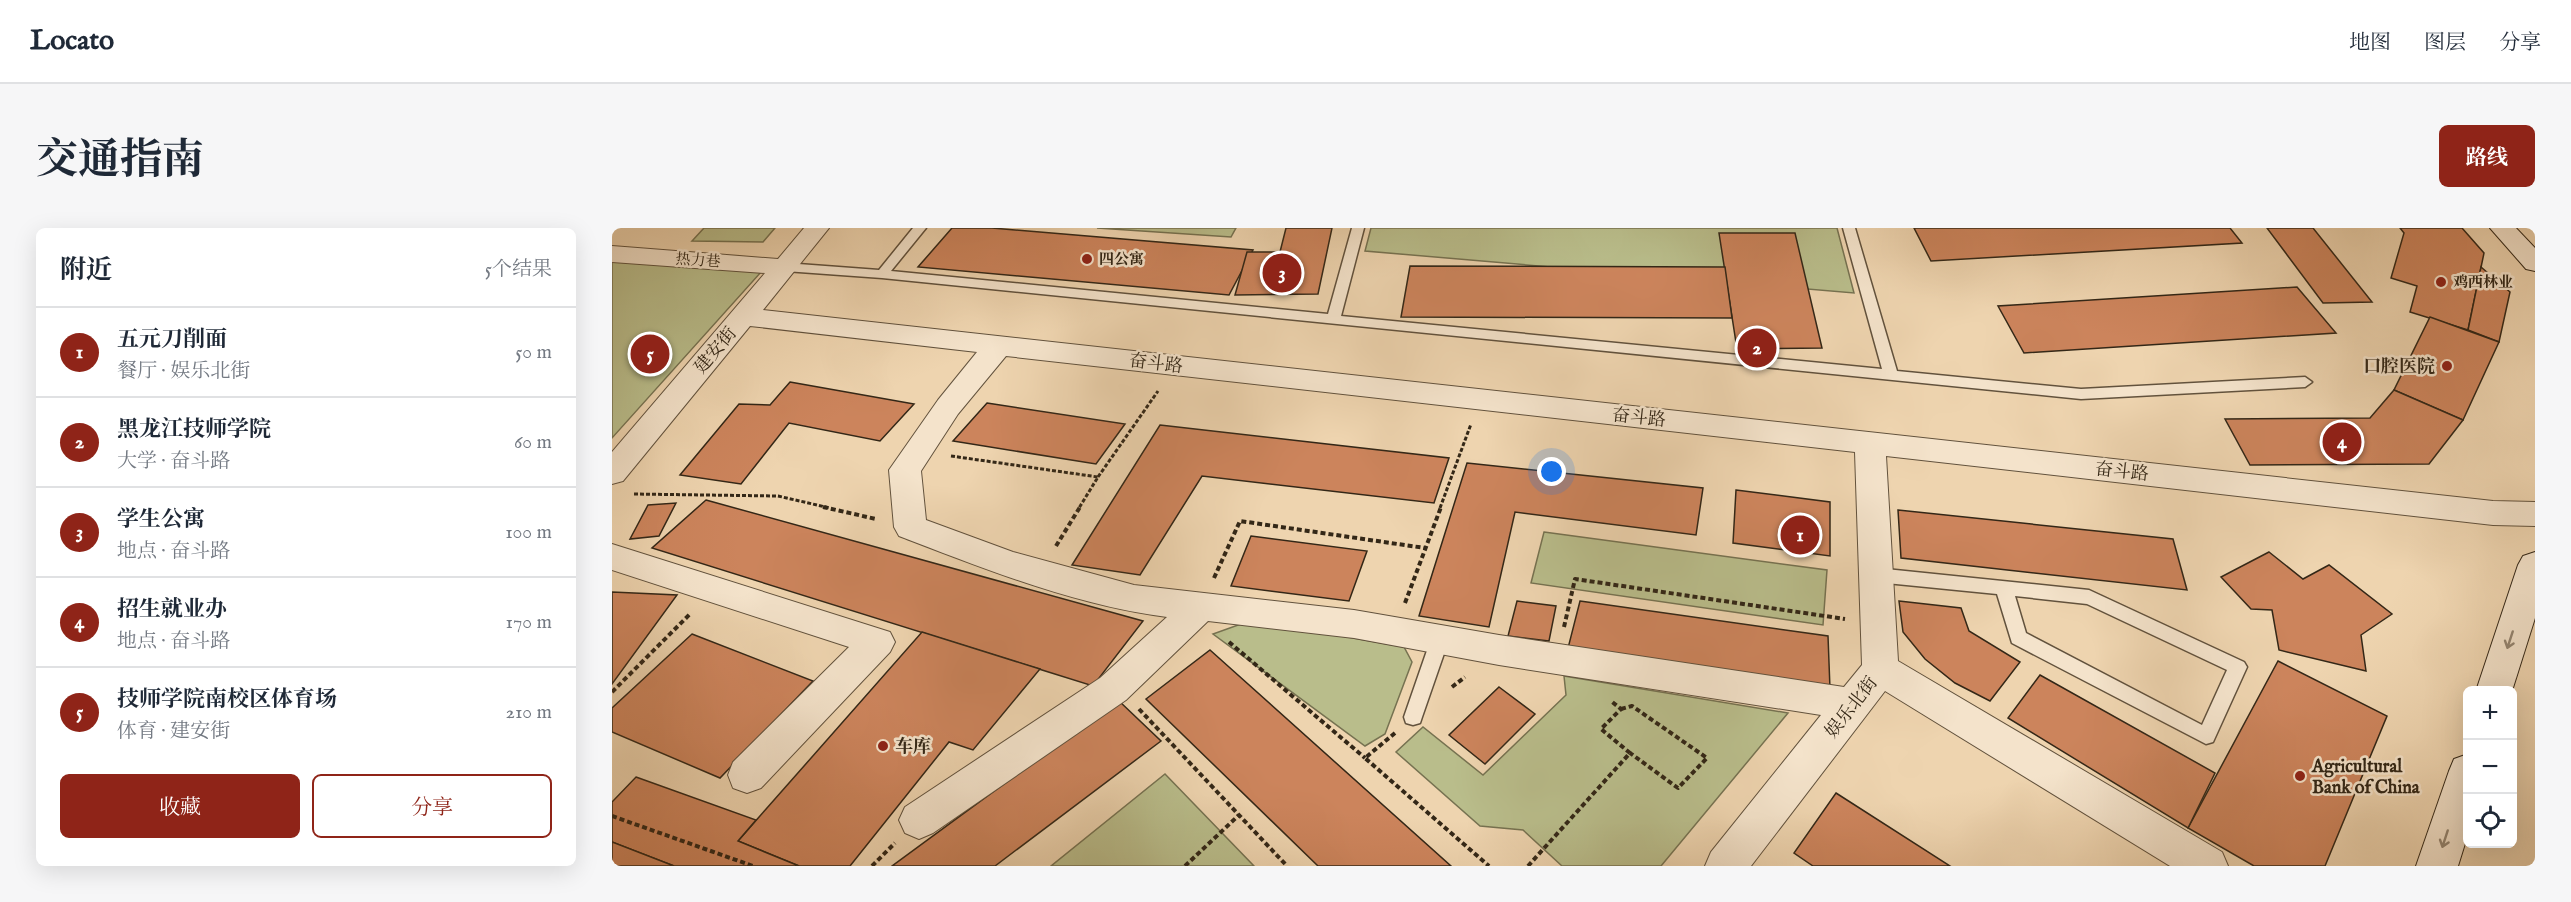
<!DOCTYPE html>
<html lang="zh">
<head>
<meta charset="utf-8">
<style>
  :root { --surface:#fff; --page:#f6f6f7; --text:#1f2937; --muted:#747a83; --line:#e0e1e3; --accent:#8f2418 }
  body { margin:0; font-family:"IM FELL English","Noto Serif SC",serif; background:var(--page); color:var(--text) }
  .controls { position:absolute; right:18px; bottom:18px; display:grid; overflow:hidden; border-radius:9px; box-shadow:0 6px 24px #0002 }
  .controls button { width:54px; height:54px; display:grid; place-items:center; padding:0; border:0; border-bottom:2px solid var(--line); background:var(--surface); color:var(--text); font:30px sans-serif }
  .you { position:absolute; left:940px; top:244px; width:21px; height:21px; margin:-15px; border:4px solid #fff; border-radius:50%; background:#1a73e8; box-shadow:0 0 0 9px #1a73e833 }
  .badge { display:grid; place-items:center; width:39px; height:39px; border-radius:50%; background:var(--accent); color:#fff; font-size:20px; font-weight:700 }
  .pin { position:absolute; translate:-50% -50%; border:3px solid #fff; box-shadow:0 2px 6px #0006 }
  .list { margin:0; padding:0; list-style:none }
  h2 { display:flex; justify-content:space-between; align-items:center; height:78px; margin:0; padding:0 24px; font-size:26px }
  h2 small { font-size:20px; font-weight:400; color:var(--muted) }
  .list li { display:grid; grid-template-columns:39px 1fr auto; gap:18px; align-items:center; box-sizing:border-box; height:90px; padding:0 24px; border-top:2px solid var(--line) }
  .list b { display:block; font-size:22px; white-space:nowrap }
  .list p { margin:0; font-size:20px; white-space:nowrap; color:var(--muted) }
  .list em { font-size:20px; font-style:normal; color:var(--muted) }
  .actions { display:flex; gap:12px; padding:18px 24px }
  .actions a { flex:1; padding:14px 0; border:2px solid var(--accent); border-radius:9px; text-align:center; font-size:21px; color:var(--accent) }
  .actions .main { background:var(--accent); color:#fff }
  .icon { flex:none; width:33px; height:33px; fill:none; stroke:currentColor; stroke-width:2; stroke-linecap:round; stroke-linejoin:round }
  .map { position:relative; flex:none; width:1923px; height:638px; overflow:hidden; border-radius:9px }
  header { display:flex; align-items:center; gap:36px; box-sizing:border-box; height:84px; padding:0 30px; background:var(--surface); border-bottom:2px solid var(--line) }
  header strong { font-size:28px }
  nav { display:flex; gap:33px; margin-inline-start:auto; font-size:21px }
  .intro { display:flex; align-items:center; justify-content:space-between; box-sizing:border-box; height:144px; padding:0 36px }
  h1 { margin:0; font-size:42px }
  .button { padding:15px 27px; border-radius:9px; background:var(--accent); color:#fff; font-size:21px; font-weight:700 }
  main { display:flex; gap:36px; padding:0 36px }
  aside { flex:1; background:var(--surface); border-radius:9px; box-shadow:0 6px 24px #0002 }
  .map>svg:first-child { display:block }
  .green { fill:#b9bd8b; stroke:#767251; stroke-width:1.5 }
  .building { fill:#cc845c; stroke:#332717; stroke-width:1.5 }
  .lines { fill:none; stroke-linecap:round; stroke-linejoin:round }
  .service-casing { stroke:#62523d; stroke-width:3 }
  .minor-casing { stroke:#62523d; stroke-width:2 }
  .secondary-casing { stroke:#332717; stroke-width:2 }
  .path-far1 { stroke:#332717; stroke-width:3; stroke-dasharray:4 2; stroke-linecap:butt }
  .path { stroke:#332717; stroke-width:4; stroke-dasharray:5 3; stroke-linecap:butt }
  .service { fill:#f4e3cb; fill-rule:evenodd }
  .minor { fill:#f4e3cb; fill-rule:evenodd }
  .secondary { fill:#f4e3cb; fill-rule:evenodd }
  .oneway { stroke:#948571 }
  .poi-dot { fill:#8f2418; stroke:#f4e3cb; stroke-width:2 }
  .labels { text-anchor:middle; stroke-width:5; stroke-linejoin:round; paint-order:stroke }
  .far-poi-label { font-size:15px; font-weight:bold; fill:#332717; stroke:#f4e3cb; text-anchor:start }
  .far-street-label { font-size:15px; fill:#332717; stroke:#f4e3cb }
  .street-label { font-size:18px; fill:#332717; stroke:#f4e3cb }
  .poi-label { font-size:18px; font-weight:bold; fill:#332717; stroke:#f4e3cb; text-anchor:start }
</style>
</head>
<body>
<header>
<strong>Locato</strong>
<nav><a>地图</a><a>图层</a><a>分享</a></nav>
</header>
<div class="intro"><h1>交通指南</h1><a class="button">路线</a></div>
<main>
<aside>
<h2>附近<small>5个结果</small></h2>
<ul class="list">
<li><span class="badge">1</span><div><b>五元刀削面</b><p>餐厅 · 娱乐北街</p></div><em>50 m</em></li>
<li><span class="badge">2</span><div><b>黑龙江技师学院</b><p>大学 · 奋斗路</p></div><em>60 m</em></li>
<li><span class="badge">3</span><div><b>学生公寓</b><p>地点 · 奋斗路</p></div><em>100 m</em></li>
<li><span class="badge">4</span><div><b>招生就业办</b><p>地点 · 奋斗路</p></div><em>170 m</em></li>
<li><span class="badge">5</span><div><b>技师学院南校区体育场</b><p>体育 · 建安街</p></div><em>210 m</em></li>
</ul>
<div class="actions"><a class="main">收藏</a><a>分享</a></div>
</aside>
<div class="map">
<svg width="1923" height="638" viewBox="0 0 1923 638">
  <rect width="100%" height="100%" fill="#eed4af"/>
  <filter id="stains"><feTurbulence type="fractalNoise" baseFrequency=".00333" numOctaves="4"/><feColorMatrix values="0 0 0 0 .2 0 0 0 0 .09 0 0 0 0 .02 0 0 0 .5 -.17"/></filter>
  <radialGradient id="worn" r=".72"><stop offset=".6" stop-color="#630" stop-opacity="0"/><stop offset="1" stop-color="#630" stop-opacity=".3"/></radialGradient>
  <g class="green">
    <path d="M 92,0 L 163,0 L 151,14 L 80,13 Z"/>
    <path d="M 485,0 L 624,0 L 619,9 Z"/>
    <path d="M 759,0 L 1225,0 L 1242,65 L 753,23 Z"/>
    <path d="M 0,31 L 150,43 L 0,210 Z"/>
    <path d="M 932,304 L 1215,342 L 1211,397 L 919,355 Z"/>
    <path d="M 640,392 L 792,419 L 800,434 L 773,506 L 753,518 L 601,406 Z"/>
    <path d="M 952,448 L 1176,485 L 1049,638 L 950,638 L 911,602 L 868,598 L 784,524 L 811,499 L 871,547 L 954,467 Z"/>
    <path d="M 553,546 L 642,638 L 439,638 Z"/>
  </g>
  <g class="building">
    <path d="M 340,0 L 380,0 L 641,22 L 617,67 L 306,39 Z"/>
    <path d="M 674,0 L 720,0 L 706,66 L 623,67 L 635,24 L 668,24 Z"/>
    <path d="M 1302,0 L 1618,0 L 1630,15 L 1319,33 Z"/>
    <path d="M 1655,0 L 1701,0 L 1760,74 L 1711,75 Z"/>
    <path d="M 1788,0 L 1850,0 L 1872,25 L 1856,102 L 1798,84 L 1805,58 L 1779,50 L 1792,5 Z"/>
    <path d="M 1107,5 L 1183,5 L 1210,120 L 1125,121 Z"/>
    <path d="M 798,38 L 1113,39 L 1120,90 L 789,89 Z"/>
    <path d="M 1869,39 L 1898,64 L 1887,114 L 1856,102 Z"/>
    <path d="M 1685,59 L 1724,105 L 1412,125 L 1386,78 Z"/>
    <path d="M 1818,89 L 1887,114 L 1851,192 L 1782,162 Z"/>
    <path d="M 178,154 L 302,176 L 268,213 L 177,195 L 129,256 L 68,247 L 127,176 L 158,177 Z"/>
    <path d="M 1782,162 L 1851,192 L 1817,236 L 1638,237 L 1613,191 L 1758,190 Z"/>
    <path d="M 375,175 L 513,196 L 484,236 L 341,213 Z"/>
    <path d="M 548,197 L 837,230 L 822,275 L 590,248 L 528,347 L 460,337 Z"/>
    <path d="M 855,235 L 1091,260 L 1084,307 L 903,284 L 877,399 L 807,388 Z"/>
    <path d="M 1124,262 L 1218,274 L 1218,328 L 1121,315 Z"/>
    <path d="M 94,272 L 531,393 L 481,458 L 40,320 Z"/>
    <path d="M 64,275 L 47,308 L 18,311 L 36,277 Z"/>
    <path d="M 1286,282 L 1561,311 L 1575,362 L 1289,330 Z"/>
    <path d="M 639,308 L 755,323 L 737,373 L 619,358 Z"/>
    <path d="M 1657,324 L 1691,351 L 1717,337 L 1780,386 L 1749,407 L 1754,443 L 1667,422 L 1660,382 L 1639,381 L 1609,349 Z"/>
    <path d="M 0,364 L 65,367 L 0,456 Z"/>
    <path d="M 905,373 L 944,378 L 937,413 L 896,408 Z"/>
    <path d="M 968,373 L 1216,408 L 1218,461 L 955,424 Z"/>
    <path d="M 1287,373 L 1349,380 L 1357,403 L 1408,434 L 1378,473 L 1343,455 L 1313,431 L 1291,404 Z"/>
    <path d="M 310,404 L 428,441 L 361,522 L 337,514 L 238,638 L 187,638 L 126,613 Z"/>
    <path d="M 80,406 L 201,453 L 108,550 L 0,504 L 0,480 Z"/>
    <path d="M 598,422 L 839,638 L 706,638 L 534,471 Z"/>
    <path d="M 1666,433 L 1775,488 L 1713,638 L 1642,638 L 1576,600 Z"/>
    <path d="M 1428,447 L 1603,545 L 1576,600 L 1396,490 Z"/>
    <path d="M 887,459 L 923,486 L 873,536 L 837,507 Z"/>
    <path d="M 506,472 L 549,513 L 383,638 L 280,638 Z"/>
    <path d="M 24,549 L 144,592 L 126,613 L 187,638 L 62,638 L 0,614 L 0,574 Z"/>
    <path d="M 1224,565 L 1338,638 L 1201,638 L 1182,625 Z"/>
    <path d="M 0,614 L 62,638 L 0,638 Z"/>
  </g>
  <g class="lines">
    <g class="service-casing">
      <g id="service">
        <path d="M 301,0 L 314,0 L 279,43 L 716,86 L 740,0 L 752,0 L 729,88 L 1270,141 L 1231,0 L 1243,0 L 1285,143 L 1469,161 L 1693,149 L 1700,154 L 1693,159 L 1469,171 L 270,50 L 173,43 L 167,39 L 173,35 L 267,42 Z"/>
        <path d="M 1264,340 L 1477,362 L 1632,434 L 1635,439 L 1601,514 L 1594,516 L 1400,415 L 1385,366 L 1264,354 L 1258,352 L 1256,347 L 1258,342 ZM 1403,368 L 1475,376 L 1615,442 L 1590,497 L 1414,405 Z"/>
        <path d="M 828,404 L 834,406 L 837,411 L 810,489 L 808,495 L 801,497 L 794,495 L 792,489 L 819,411 L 822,406 Z"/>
      </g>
    </g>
    <g class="minor-casing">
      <g id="minor">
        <path d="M 192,0 L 217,0 L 151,82 L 1881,273 L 1923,274 L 1923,298 L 1881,297 L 1274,228 L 1286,433 L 1610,624 L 1616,638 L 1558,638 L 1273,463 L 1139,638 L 1093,638 L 1099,624 L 1209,487 L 887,437 L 742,410 L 596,393 L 514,472 L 321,605 L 307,611 L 293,605 L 287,592 L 293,579 L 488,450 L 555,389 C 465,378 370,340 287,308 L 282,299 L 277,242 L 326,172 L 365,124 L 138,98 L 11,253 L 0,256 L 0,224 L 153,45 L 0,34 L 0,18 L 166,31 ZM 394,128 L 1243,224 L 1250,437 L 1232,459 L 887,407 L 742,382 L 522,357 L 401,324 L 314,292 L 309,243 L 346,186 Z"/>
        <path d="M 0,316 L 278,404 L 283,414 L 278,424 L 149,560 L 135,565 L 121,560 L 116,547 L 121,534 L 237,419 L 0,342 Z"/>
      </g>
    </g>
    <g class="secondary-casing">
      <g id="secondary">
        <path d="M 1878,0 L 1904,0 L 1923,20 L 1923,43 L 1914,41 Z"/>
        <path d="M 1923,324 L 1923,390 L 1900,463 L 1864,463 L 1906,337 L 1911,328 Z"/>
        <path d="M 1856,526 L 1856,606 L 1846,638 L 1804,638 L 1837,543 L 1842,531 Z"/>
      </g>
    </g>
    <g class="path-far1">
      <path d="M 339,228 L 486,249 L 467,280"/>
      <path d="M 486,249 L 546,163"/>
      <path d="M 22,266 L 166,268 L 218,280"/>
      <path d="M 828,280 L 859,196"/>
    </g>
    <g class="path">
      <path d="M 211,279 L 264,291"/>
      <path d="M 444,318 L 468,279"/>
      <path d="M 602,350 L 628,293 L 813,320"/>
      <path d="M 793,375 L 829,279"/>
      <path d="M 952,399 L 963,351 L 1233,391"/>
      <path d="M 617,414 L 753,530"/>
      <path d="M 840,459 L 853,449"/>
      <path d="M 0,464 L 78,386"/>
      <path d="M 527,481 L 675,638"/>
      <path d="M 1009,481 L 1020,478 L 1095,530 L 1066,560 L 1018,525"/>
      <path d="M 783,505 L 753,530 L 877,638"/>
      <path d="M 0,588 L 141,638"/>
      <path d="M 260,638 L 283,615"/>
      <path d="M 573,638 L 627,587"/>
      <path d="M 916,638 L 1018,525 L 989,501 L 1009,481 L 999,473"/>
    </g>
    <use href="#service" class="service"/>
    <use href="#minor" class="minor"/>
    <use href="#secondary" class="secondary"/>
  </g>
  <defs><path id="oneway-shaft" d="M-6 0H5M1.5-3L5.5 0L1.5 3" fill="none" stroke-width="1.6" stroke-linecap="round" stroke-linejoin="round" transform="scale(1.5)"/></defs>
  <g class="oneway">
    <use href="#oneway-shaft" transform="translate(1898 412) rotate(108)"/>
    <use href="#oneway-shaft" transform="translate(1833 611) rotate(108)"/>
  </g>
  <g class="poi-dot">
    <circle cx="475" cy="31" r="6"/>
    <circle cx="1829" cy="54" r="6"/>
    <circle cx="1835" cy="138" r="6"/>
    <circle cx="271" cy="518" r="6"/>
    <circle cx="1688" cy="548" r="6"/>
  </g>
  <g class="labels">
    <g class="far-poi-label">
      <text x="487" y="36">四公寓</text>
      <text x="1841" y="59">鸡西林业</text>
    </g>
    <g class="far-street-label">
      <text transform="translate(86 32) rotate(4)" y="5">热力巷</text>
    </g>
    <g class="street-label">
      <text transform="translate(103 122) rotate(-50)" y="6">建安街</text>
      <text transform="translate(544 135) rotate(7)" y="6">奋斗路</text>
      <text transform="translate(1027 189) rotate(6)" y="6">奋斗路</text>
      <text transform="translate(1510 243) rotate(6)" y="6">奋斗路</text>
      <text transform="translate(1239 479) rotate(-52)" y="6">娱乐北街</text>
    </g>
    <g class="poi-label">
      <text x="1823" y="144" text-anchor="end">口腔医院</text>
      <text x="283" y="524">车库</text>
      <text x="1700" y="544">Agricultural<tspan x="1700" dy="21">Bank of China</tspan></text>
    </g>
  </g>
  <rect width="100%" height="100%" filter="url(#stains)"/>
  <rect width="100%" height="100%" fill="url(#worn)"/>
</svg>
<div class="controls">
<button>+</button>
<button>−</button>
<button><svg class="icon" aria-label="locate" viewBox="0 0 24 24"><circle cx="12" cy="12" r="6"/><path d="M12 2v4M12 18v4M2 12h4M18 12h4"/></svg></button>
</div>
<div class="you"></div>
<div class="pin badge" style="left:1188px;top:307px">1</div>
<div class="pin badge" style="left:1145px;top:120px">2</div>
<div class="pin badge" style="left:670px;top:45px">3</div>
<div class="pin badge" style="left:1730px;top:214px">4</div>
<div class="pin badge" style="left:38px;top:126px">5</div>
</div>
</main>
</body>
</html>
